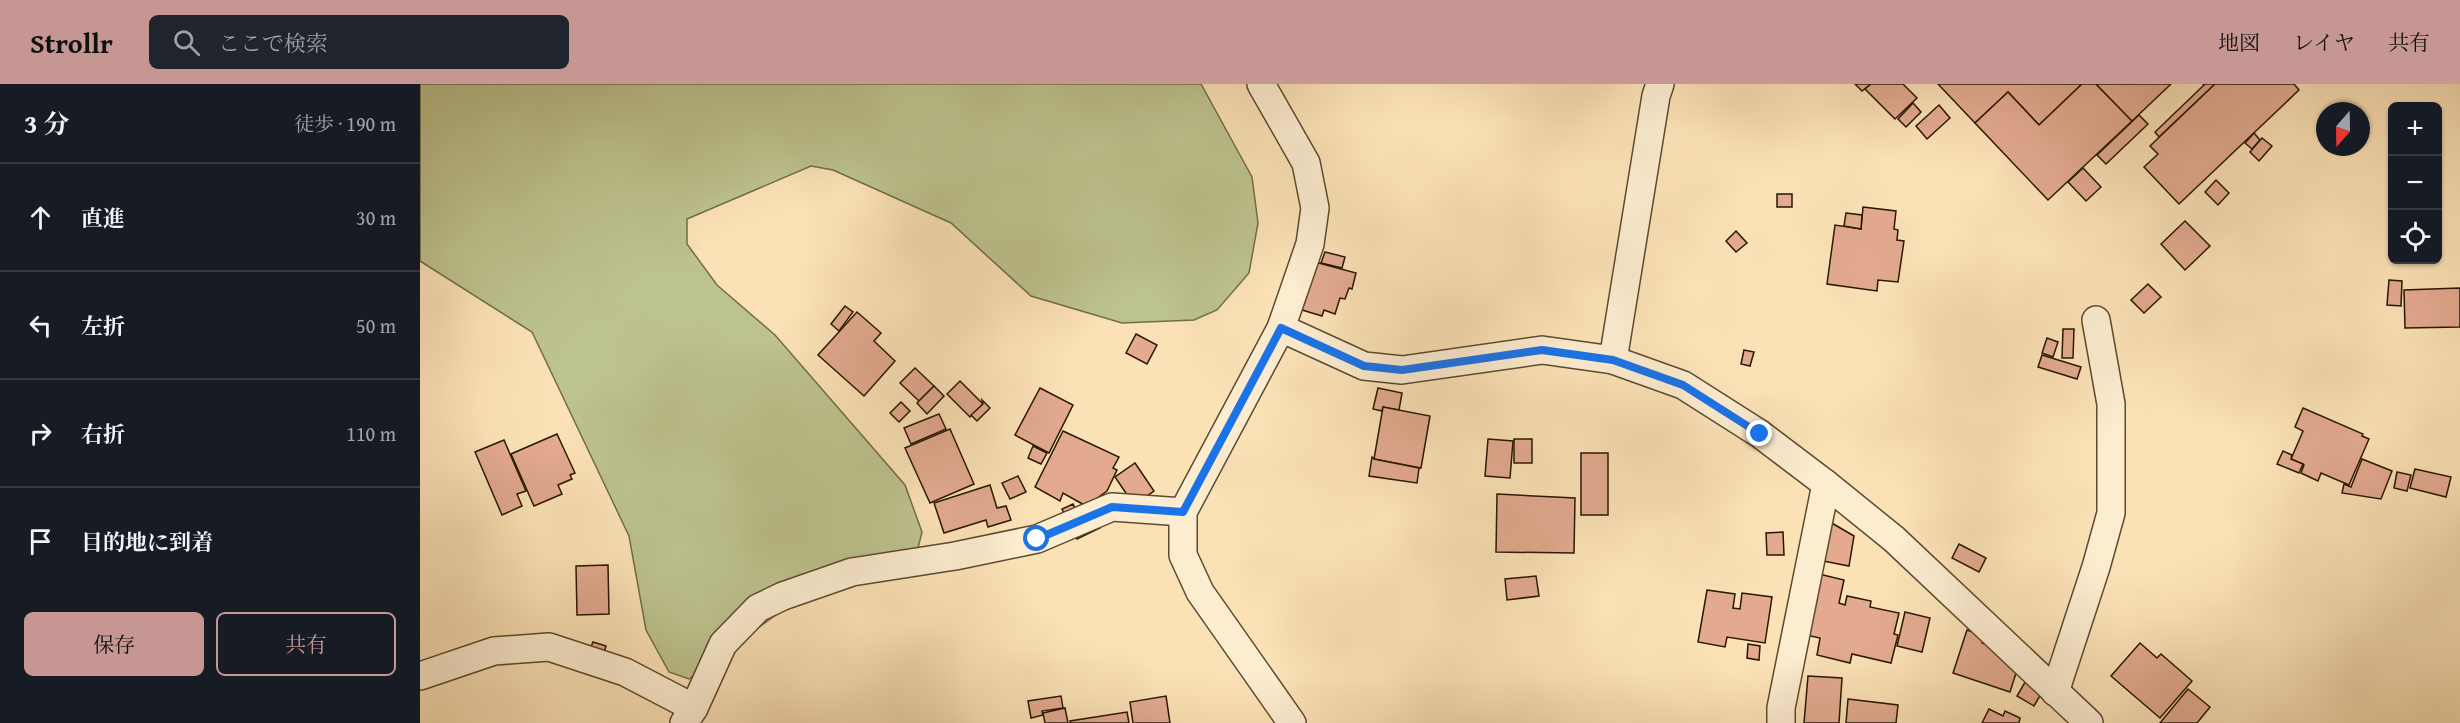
<!DOCTYPE html>
<html lang="ja">
<head>
<meta charset="utf-8">
<style>
  :root { --surface:#171b24; --page:#20242c; --text:#f1f3f6; --muted:#9ea1a6; --line:#363941; --accent:#c59692 }
  body { margin:0; font-family:"Gentium Book Plus","Noto Serif JP",serif; background:var(--page); color:var(--text) }
  .controls { position:absolute; right:18px; top:18px; display:grid; overflow:hidden; border-radius:9px; box-shadow:0 2px 4px #0004 }
  .controls button { width:54px; height:54px; display:grid; place-items:center; padding:0; border:0; border-bottom:2px solid var(--line); background:var(--surface); color:var(--text); font:30px sans-serif }
  .compass { position:absolute; left:1896px; top:18px; width:54px; height:54px; border-radius:50%; background:var(--surface); box-shadow:0 2px 4px #0004; rotate:200deg }
  .stop { position:absolute; width:18px; height:18px; margin:-14px; border:4px solid #1a73e8; border-radius:50%; background:#fff }
  .stop.end { background:#1a73e8; border-color:#fff; box-shadow:0 2px 6px #0008 }
  .list { margin:0; padding:0; list-style:none }
  h2 { display:flex; justify-content:space-between; align-items:center; height:78px; margin:0; padding:0 24px; font-size:26px }
  h2 small { font-size:20px; font-weight:400; color:var(--muted) }
  .list li { display:grid; grid-template-columns:39px 1fr auto; gap:18px; align-items:center; box-sizing:border-box; height:108px; padding:0 24px; border-top:2px solid var(--line) }
  .list b { display:block; font-size:22px; white-space:nowrap }
  .list em { font-size:20px; font-style:normal; color:var(--muted) }
  .actions { display:flex; gap:12px; padding:18px 24px }
  .actions a { flex:1; padding:14px 0; border:2px solid var(--accent); border-radius:9px; text-align:center; font-size:21px; color:var(--accent) }
  .actions .main { background:var(--accent); color:#111 }
  .icon { flex:none; width:33px; height:33px; fill:none; stroke:currentColor; stroke-width:2; stroke-linecap:round; stroke-linejoin:round }
  .map { position:relative; flex:none; width:2040px; height:639px; overflow:hidden }
  header { display:flex; align-items:center; gap:36px; box-sizing:border-box; height:84px; padding:0 30px; background:var(--accent); color:#111 }
  header strong { font-size:28px }
  nav { display:flex; gap:33px; margin-inline-start:auto; font-size:21px }
  .search { width:420px; height:54px; background:var(--page); display:flex; align-items:center; gap:15px; box-sizing:border-box; padding:0 21px; border-radius:9px; color:var(--muted); font-size:22px }
  main { display:flex }
  aside { flex:1; background:var(--surface) }
  .map>svg:first-child { display:block }
  .green { fill:#bdc38f; stroke:#726d48; stroke-width:1.5 }
  .building { fill:#e3aa90; stroke:#281702; stroke-width:1.5 }
  .lines { fill:none; stroke-linecap:round; stroke-linejoin:round }
  .street-casing { stroke:#5d4a2f; stroke-width:30 }
  .street { stroke:#fcecd0; stroke-width:27 }
  .route { stroke:#1a73e8; stroke-width:8 }
</style>
</head>
<body>
<header>
<strong>Strollr</strong>
<div class="search"><svg class="icon" aria-label="search" viewBox="0 0 24 24"><circle cx="10" cy="10" r="6"/><path d="M15 15l6 6"/></svg>ここで検索</div>
<nav><a>地図</a><a>レイヤ</a><a>共有</a></nav>
</header>
<main>
<aside>
<h2>3 分<small>徒歩 · 190 m</small></h2>
<ul class="list">
<li><svg class="icon" aria-label="ahead" viewBox="0 0 24 24"><path d="M12 20V5M6 11l6-6 6 6"/></svg><div><b>直進</b></div><em>30 m</em></li>
<li><svg class="icon" aria-label="left" viewBox="0 0 24 24"><path d="M17 20v-9H6M10 6l-5 5 5 5"/></svg><div><b>左折</b></div><em>50 m</em></li>
<li><svg class="icon" aria-label="right" viewBox="0 0 24 24"><path d="M7 20v-9h11M14 6l5 5-5 5"/></svg><div><b>右折</b></div><em>110 m</em></li>
<li><svg class="icon" aria-label="arrive" viewBox="0 0 24 24"><path d="M6 21V4h12l-3 4 3 4H6"/></svg><div><b>目的地に到着</b></div></li>
</ul>
<div class="actions"><a class="main">保存</a><a>共有</a></div>
</aside>
<div class="map">
<svg width="2040" height="639" viewBox="0 0 2040 639">
  <rect width="100%" height="100%" fill="#fbe2b6"/>
  <filter id="stains"><feTurbulence type="fractalNoise" baseFrequency=".00333" numOctaves="4"/><feColorMatrix values="0 0 0 0 .2 0 0 0 0 .09 0 0 0 0 .02 0 0 0 .5 -.17"/></filter>
  <radialGradient id="worn" r=".72"><stop offset=".6" stop-color="#630" stop-opacity="0"/><stop offset="1" stop-color="#630" stop-opacity=".3"/></radialGradient>
  <path class="green" d="M 0,0 L 781,0 L 832,93 L 838,139 L 829,189 L 797,226 L 774,236 L 702,239 L 611,212 L 531,139 L 413,86 L 391,82 L 267,135 L 267,160 L 297,201 L 355,251 L 485,401 L 502,448 L 493,484 L 376,516 L 269,595 L 249,588 L 226,546 L 209,452 L 112,248 L 0,177 Z"/>
  <g class="building">
    <path d="M 1435,0 L 1451,0 L 1442,7 Z"/>
    <path d="M 1451,0 L 1483,0 L 1497,14 L 1475,35 L 1445,5 Z"/>
    <path d="M 1518,0 L 1662,0 L 1619,41 L 1588,8 L 1555,39 Z"/>
    <path d="M 1662,0 L 1676,0 L 1712,37 L 1628,116 L 1555,39 L 1588,8 L 1619,41 Z"/>
    <path d="M 1676,0 L 1751,0 L 1712,37 Z"/>
    <path d="M 1783,0 L 1795,0 L 1739,53 L 1735,48 L 1784,1 Z"/>
    <path d="M 1795,0 L 1874,0 L 1879,6 L 1759,120 L 1724,83 L 1738,70 L 1730,62 Z"/>
    <path d="M 1493,19 L 1501,28 L 1486,43 L 1478,35 Z"/>
    <path d="M 1519,21 L 1530,34 L 1507,55 L 1496,42 Z"/>
    <path d="M 1719,31 L 1728,40 L 1686,80 L 1677,71 Z"/>
    <path d="M 1834,49 L 1840,56 L 1832,65 L 1825,59 Z"/>
    <path d="M 1842,54 L 1852,62 L 1839,77 L 1830,68 Z"/>
    <path d="M 1663,84 L 1681,103 L 1666,117 L 1648,98 Z"/>
    <path d="M 1796,96 L 1809,109 L 1798,121 L 1785,108 Z"/>
    <rect x="1357" y="110" width="15" height="13"/>
    <path d="M 1443,123 L 1476,127 L 1474,145 L 1478,146 L 1477,156 L 1484,157 L 1478,198 L 1458,196 L 1457,207 L 1407,200 L 1415,141 L 1441,145 Z"/>
    <path d="M 1426,129 L 1442,131 L 1441,145 L 1424,142 Z"/>
    <path d="M 1765,137 L 1790,162 L 1765,186 L 1741,160 Z"/>
    <path d="M 1316,147 L 1327,159 L 1316,168 L 1306,157 Z"/>
    <path d="M 905,168 L 925,173 L 922,184 L 901,179 Z"/>
    <path d="M 895,178 L 936,189 L 932,205 L 929,204 L 925,215 L 920,214 L 915,230 L 904,226 L 902,232 L 882,226 Z"/>
    <path d="M 1969,196 L 1982,197 L 1981,222 L 1967,221 Z"/>
    <path d="M 1728,200 L 1741,213 L 1724,229 L 1711,216 Z"/>
    <path d="M 2040,204 L 2040,243 L 1985,244 L 1984,206 Z"/>
    <path d="M 425,222 L 433,228 L 419,247 L 411,240 Z"/>
    <path d="M 437,228 L 461,249 L 454,257 L 475,277 L 444,312 L 398,271 Z"/>
    <path d="M 1643,245 L 1654,245 L 1653,274 L 1642,274 Z"/>
    <path d="M 716,250 L 737,261 L 727,280 L 706,269 Z"/>
    <path d="M 1627,254 L 1638,258 L 1633,273 L 1622,269 Z"/>
    <path d="M 1324,266 L 1334,268 L 1330,282 L 1321,280 Z"/>
    <path d="M 1622,271 L 1661,283 L 1657,295 L 1618,283 Z"/>
    <path d="M 495,284 L 514,302 L 499,317 L 480,299 Z"/>
    <path d="M 540,297 L 563,320 L 550,333 L 527,310 Z"/>
    <path d="M 514,302 L 524,312 L 507,330 L 497,319 Z"/>
    <path d="M 620,304 L 653,321 L 629,369 L 595,351 Z"/>
    <path d="M 958,304 L 982,309 L 979,326 L 963,323 L 962,327 L 953,325 Z"/>
    <path d="M 562,316 L 570,324 L 557,337 L 551,331 L 563,320 Z"/>
    <path d="M 481,318 L 490,327 L 479,338 L 470,329 Z"/>
    <path d="M 963,323 L 1010,332 L 1001,384 L 954,375 Z"/>
    <path d="M 1883,324 L 1943,350 L 1942,352 L 1949,355 L 1929,401 L 1901,389 L 1898,397 L 1881,389 L 1884,381 L 1871,375 L 1883,347 L 1875,343 Z"/>
    <path d="M 519,330 L 526,345 L 491,360 L 484,344 Z"/>
    <path d="M 530,345 L 554,400 L 510,419 L 485,364 Z"/>
    <path d="M 643,347 L 699,373 L 693,384 L 697,386 L 687,407 L 666,422 L 643,409 L 640,417 L 615,403 Z"/>
    <path d="M 137,350 L 155,389 L 150,391 L 152,395 L 138,401 L 142,410 L 114,422 L 91,370 Z"/>
    <path d="M 1068,355 L 1093,357 L 1090,394 L 1065,392 Z"/>
    <rect x="1094" y="355" width="18" height="24"/>
    <path d="M 84,356 L 106,407 L 97,410 L 102,422 L 82,431 L 55,368 Z"/>
    <path d="M 613,362 L 627,369 L 621,380 L 608,374 Z"/>
    <path d="M 1863,367 L 1872,371 L 1871,375 L 1883,380 L 1879,389 L 1857,380 Z"/>
    <rect x="1161" y="369" width="27" height="62"/>
    <path d="M 952,373 L 954,375 L 999,384 L 997,399 L 949,392 Z"/>
    <path d="M 1942,375 L 1972,387 L 1961,415 L 1922,409 L 1924,400 L 1931,403 Z"/>
    <path d="M 715,379 L 734,407 L 714,421 L 695,393 Z"/>
    <path d="M 1995,385 L 2031,393 L 2026,413 L 1990,404 Z"/>
    <path d="M 1977,388 L 1991,391 L 1987,407 L 1974,404 Z"/>
    <path d="M 598,392 L 606,408 L 590,415 L 582,399 Z"/>
    <path d="M 570,401 L 577,424 L 586,422 L 591,436 L 568,443 L 566,436 L 524,449 L 514,419 Z"/>
    <path d="M 1077,410 L 1155,414 L 1154,469 L 1076,468 Z"/>
    <path d="M 653,420 L 659,432 L 672,426 L 680,444 L 657,455 L 642,425 Z"/>
    <path d="M 1410,438 L 1434,452 L 1429,482 L 1403,477 Z"/>
    <path d="M 1363,448 L 1364,471 L 1347,471 L 1346,449 Z"/>
    <path d="M 1539,460 L 1566,474 L 1559,488 L 1532,474 Z"/>
    <path d="M 188,481 L 189,530 L 157,531 L 156,482 Z"/>
    <path d="M 1399,490 L 1424,496 L 1419,519 L 1425,521 L 1427,512 L 1451,517 L 1450,523 L 1479,529 L 1474,550 L 1478,551 L 1471,579 L 1432,570 L 1430,579 L 1397,571 L 1400,554 L 1386,551 Z"/>
    <path d="M 1116,492 L 1119,512 L 1087,516 L 1085,495 Z"/>
    <path d="M 1287,506 L 1315,510 L 1313,524 L 1320,525 L 1322,509 L 1352,513 L 1345,559 L 1307,553 L 1305,563 L 1278,558 Z"/>
    <path d="M 1485,528 L 1510,534 L 1502,568 L 1477,562 Z"/>
    <path d="M 1547,546 L 1564,552 L 1562,559 L 1594,570 L 1589,583 L 1597,586 L 1590,608 L 1533,589 Z"/>
    <path d="M 173,558 L 186,562 L 183,572 L 169,568 Z"/>
    <path d="M 1720,559 L 1737,574 L 1741,570 L 1772,597 L 1740,634 L 1691,592 Z"/>
    <path d="M 1328,560 L 1340,562 L 1339,576 L 1327,574 Z"/>
    <path d="M 1611,588 L 1625,603 L 1614,622 L 1597,612 Z"/>
    <path d="M 1388,592 L 1422,594 L 1419,639 L 1384,639 Z"/>
    <path d="M 1768,605 L 1790,623 L 1777,639 L 1740,639 Z"/>
    <path d="M 641,612 L 643,624 L 622,627 L 623,631 L 611,634 L 608,617 Z"/>
    <path d="M 746,612 L 750,639 L 713,639 L 710,618 Z"/>
    <path d="M 1428,615 L 1478,621 L 1476,639 L 1426,639 Z"/>
    <path d="M 645,624 L 648,639 L 625,639 L 623,629 Z"/>
    <path d="M 1569,625 L 1583,632 L 1585,627 L 1600,634 L 1599,639 L 1562,639 Z"/>
    <path d="M 707,628 L 709,639 L 650,639 L 650,637 Z"/>
  </g>
  <g class="lines">
    <g class="street-casing">
      <g id="street">
        <path d="M 841,0 L 886,79 L 895,124 L 890,160 L 861,244"/>
        <path d="M 1193,276 L 1236,12 L 1240,0"/>
        <path d="M 0,592 L 74,567 L 129,563 L 205,588 L 274,624"/>
        <path d="M 1635,608 L 1676,483 L 1691,429 L 1691,320 L 1676,236"/>
        <path d="M 264,639 L 274,624 L 303,560 L 338,524 L 363,512 L 432,488 L 535,472 L 617,455 L 692,423 L 763,428"/>
        <path d="M 872,639 L 780,508 L 763,471 L 763,428 L 861,244 L 944,282 L 982,286 L 1122,266 L 1193,276 L 1263,301 L 1340,350 L 1406,400 L 1474,455 L 1669,639"/>
        <path d="M 1361,639 L 1361,624 L 1406,400"/>
      </g>
    </g>
    <use href="#street" class="street"/>
  </g>
  <g class="lines">
    <path class="route" d="M 617,455 L 692,423 L 763,428 L 861,244 L 944,282 L 982,286 L 1122,266 L 1193,276 L 1263,301 L 1340,350"/>
  </g>
  <rect width="100%" height="100%" filter="url(#stains)"/>
  <rect width="100%" height="100%" fill="url(#worn)"/>
</svg>
<div class="controls">
<button>+</button>
<button>−</button>
<button><svg class="icon" aria-label="locate" viewBox="0 0 24 24"><circle cx="12" cy="12" r="6"/><path d="M12 2v4M12 18v4M2 12h4M18 12h4"/></svg></button>
</div>
<svg class="compass" viewBox="-18 -18 36 36"><path d="M0-13l5 13h-10z" fill="#e53935"/><path d="M0 13l5-13h-10z" fill="#9ea1a6"/></svg>
<div class="stop" style="left:617px;top:455px"></div>
<div class="stop end" style="left:1340px;top:350px"></div>
</div>
</main>
</body>
</html>
